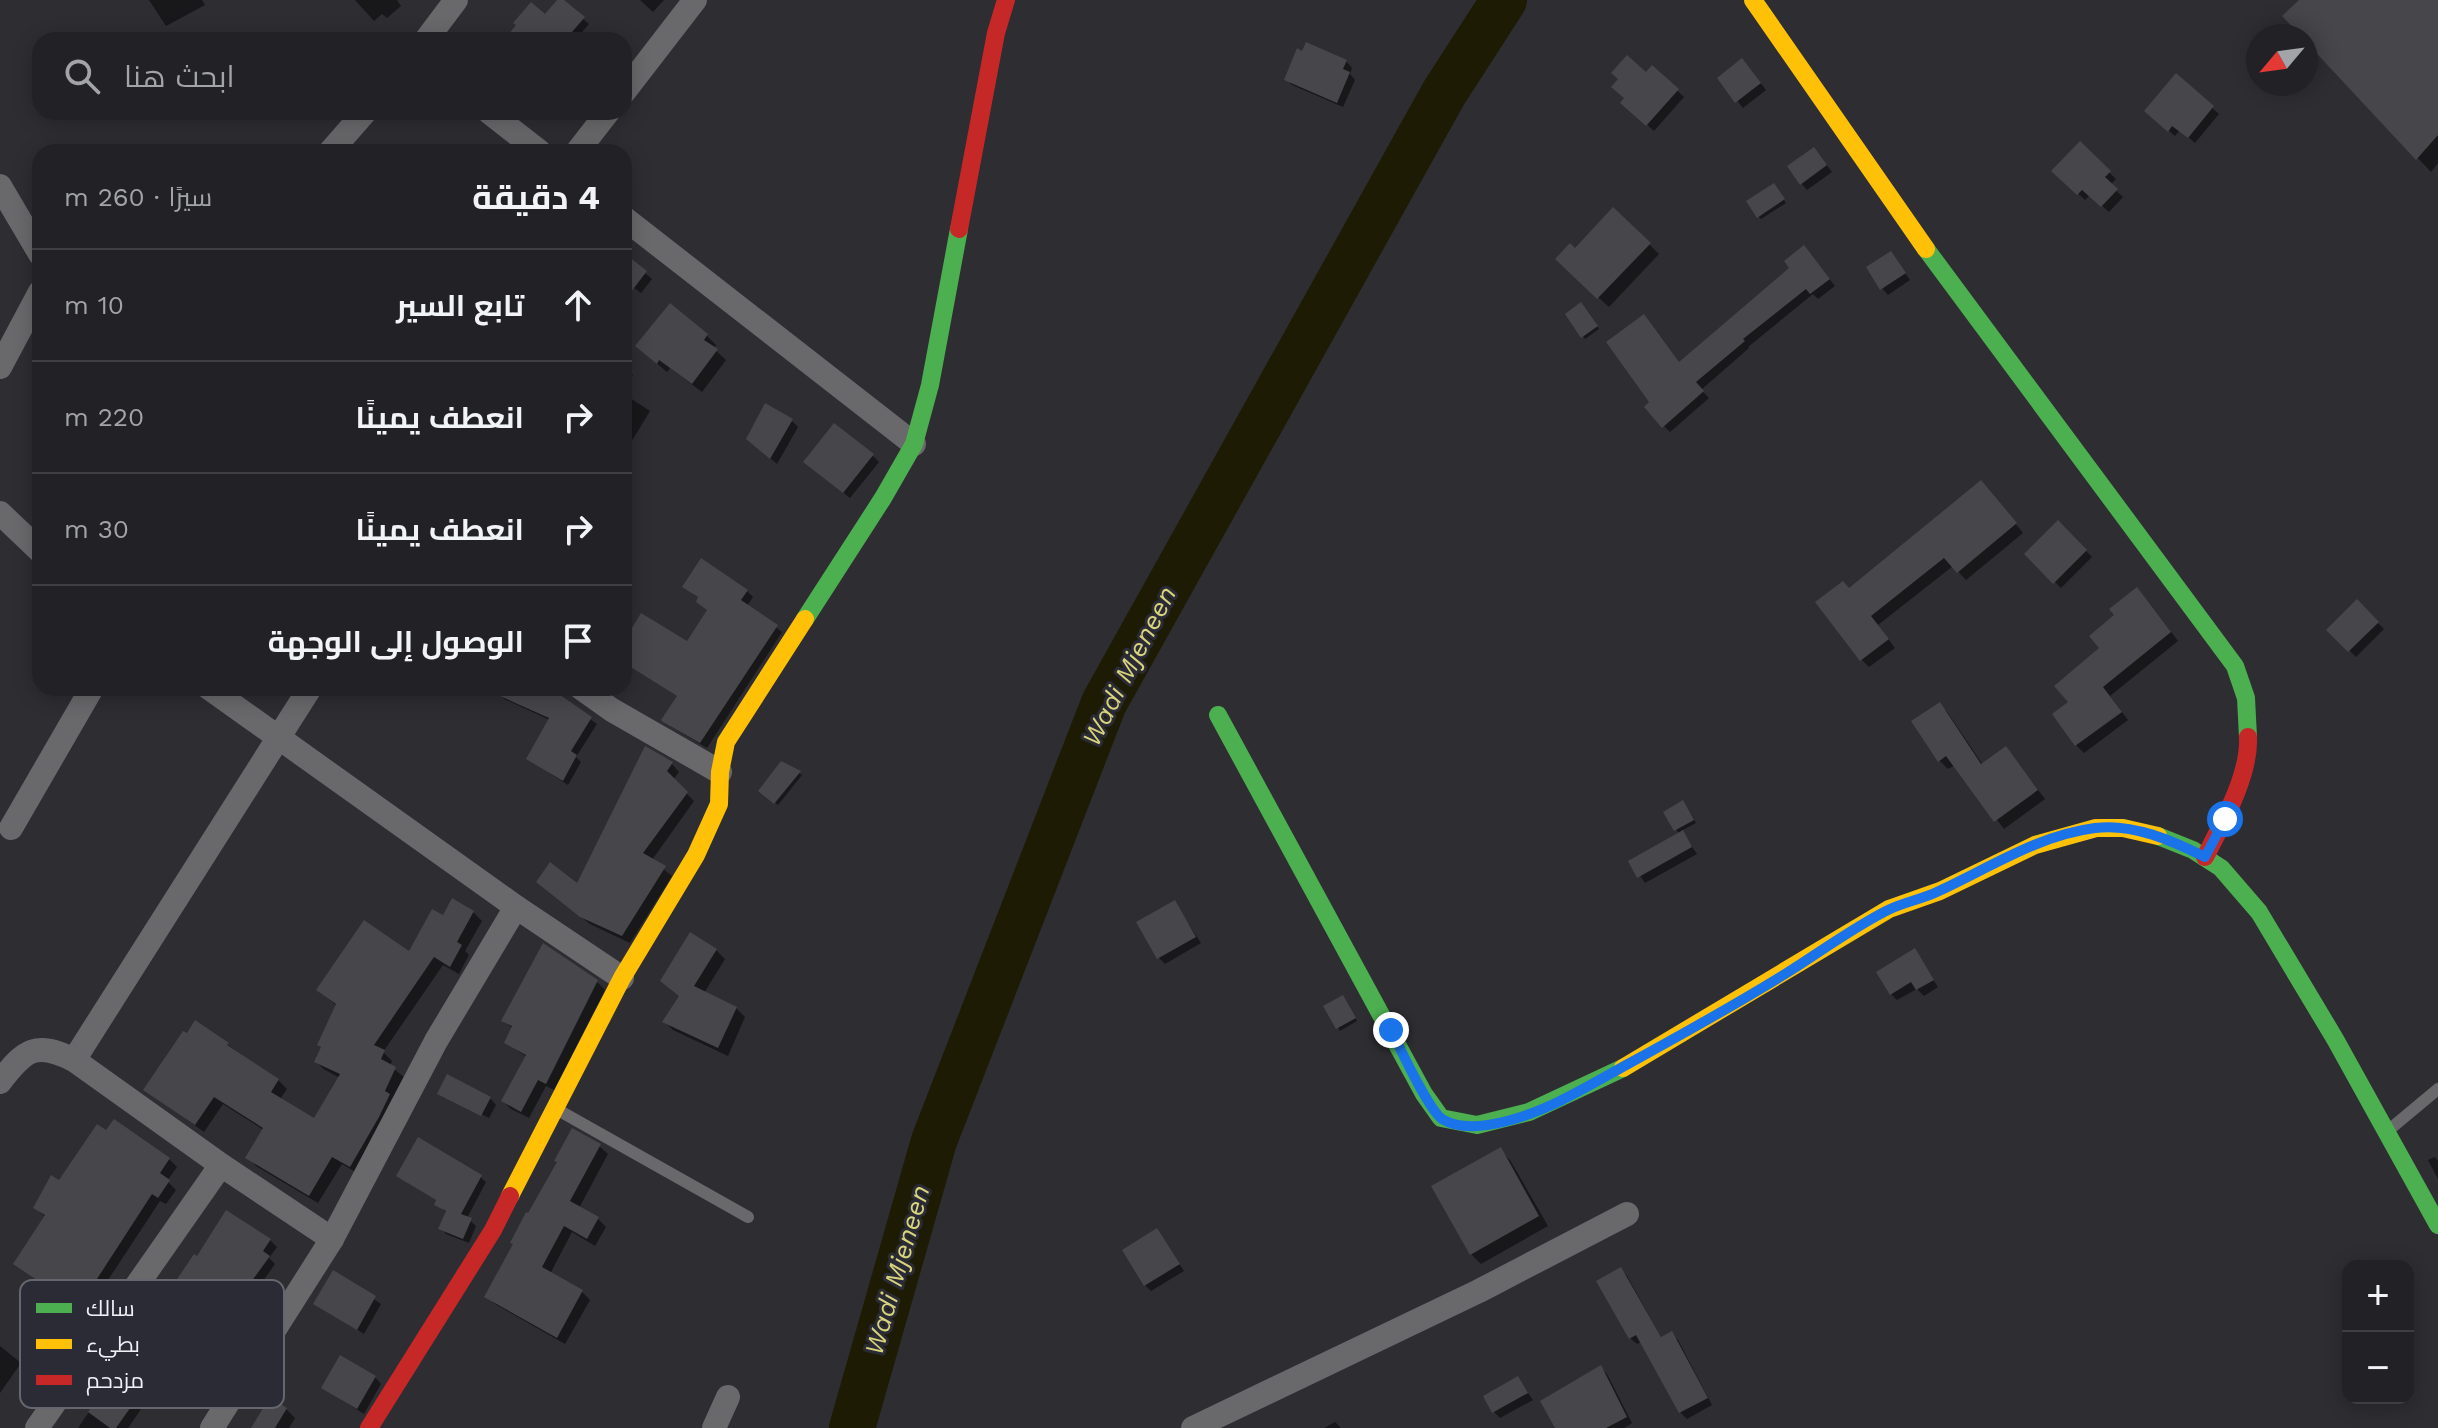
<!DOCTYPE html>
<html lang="ar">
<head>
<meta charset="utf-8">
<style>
  :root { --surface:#222226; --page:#2e2f32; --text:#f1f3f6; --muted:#a2a4a7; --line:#3f3f43 }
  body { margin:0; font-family:"Work Sans",Cairo,sans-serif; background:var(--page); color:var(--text); direction:rtl }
  .controls { position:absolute; right:24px; bottom:24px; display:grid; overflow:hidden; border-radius:16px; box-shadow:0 4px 20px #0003 }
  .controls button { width:72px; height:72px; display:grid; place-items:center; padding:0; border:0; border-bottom:2px solid var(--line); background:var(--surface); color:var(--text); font:40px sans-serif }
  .compass { position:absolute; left:2246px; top:24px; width:72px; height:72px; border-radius:50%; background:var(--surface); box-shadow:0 4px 20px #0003; rotate:241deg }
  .stop { position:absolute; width:24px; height:24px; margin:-18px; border:6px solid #1a73e8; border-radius:50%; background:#fff }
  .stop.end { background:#1a73e8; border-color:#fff; box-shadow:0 2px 8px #0008 }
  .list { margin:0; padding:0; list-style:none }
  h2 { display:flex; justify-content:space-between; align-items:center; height:104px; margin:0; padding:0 32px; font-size:34px }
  h2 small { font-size:26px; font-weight:400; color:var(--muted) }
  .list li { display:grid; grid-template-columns:52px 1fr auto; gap:24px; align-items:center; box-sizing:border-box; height:112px; padding:0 32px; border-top:2px solid var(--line) }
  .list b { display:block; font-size:30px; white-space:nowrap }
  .list em { font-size:26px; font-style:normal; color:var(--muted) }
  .icon { flex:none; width:44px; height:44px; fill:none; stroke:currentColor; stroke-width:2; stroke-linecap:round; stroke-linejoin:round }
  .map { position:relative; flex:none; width:2438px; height:1428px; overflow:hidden; direction:ltr }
  .search { position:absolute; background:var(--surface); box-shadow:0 4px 20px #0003; left:32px; top:32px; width:600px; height:88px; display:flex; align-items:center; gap:20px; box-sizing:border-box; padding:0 28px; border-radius:24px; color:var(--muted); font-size:30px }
  .panel { position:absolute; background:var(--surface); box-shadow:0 4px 20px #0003; left:32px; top:144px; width:600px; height:552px; border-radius:24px; direction:rtl }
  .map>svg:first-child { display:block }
  .shadow { fill:#0007 }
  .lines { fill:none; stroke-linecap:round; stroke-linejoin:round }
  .river { stroke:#1d1b04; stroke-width:46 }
  .building { fill:#47474b }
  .lane { stroke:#69696c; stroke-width:12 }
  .street { stroke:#69696c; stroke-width:24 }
  .fast { stroke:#4caf50; stroke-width:18 }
  .slow { stroke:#ffc107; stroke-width:18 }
  .jam { stroke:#c62828; stroke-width:18 }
  .route { stroke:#1a73e8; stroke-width:10 }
  .labels { text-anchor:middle; stroke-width:6; stroke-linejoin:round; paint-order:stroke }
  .water-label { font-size:26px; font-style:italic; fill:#d9d47c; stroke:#2a2b35 }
  .key { fill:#2a2b35; stroke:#65666f; stroke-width:2 }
  .key-label { font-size:22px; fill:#f0f0f7 }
</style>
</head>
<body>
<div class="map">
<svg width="2438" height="1428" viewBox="0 0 2438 1428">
  <rect width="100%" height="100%" fill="#2d2d32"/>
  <g class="shadow">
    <path d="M 149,0 L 202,0 L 205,5 L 166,26 Z"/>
    <path d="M 355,0 L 397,0 L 401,6 L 387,18 L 382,14 L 374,21 Z"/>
    <path d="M 560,0 L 589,24 L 575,40 L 508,40 L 546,17 Z"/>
    <path d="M 640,0 L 664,0 L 653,12 Z"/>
    <path d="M 2302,0 L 2438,0 L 2438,163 L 2431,172 L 2303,36 Z"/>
    <path d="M 1346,61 L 1352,68 L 1350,74 L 1355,80 L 1343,107 L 1292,85 L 1286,79 Z"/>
    <path d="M 1748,67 L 1766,90 L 1743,108 L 1719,78 Z"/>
    <path d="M 1652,68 L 1684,97 L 1654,131 L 1623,103 Z"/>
    <path d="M 2176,76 L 2219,114 L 2195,143 L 2180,130 L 2175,136 L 2153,117 Z"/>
    <path d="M 2080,144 L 2116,179 L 2110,185 L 2123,197 L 2109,212 L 2090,195 L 2085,200 L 2054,171 Z"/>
    <path d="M 1814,149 L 1832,172 L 1807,190 L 1801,183 Z"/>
    <path d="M 1777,189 L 1786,203 L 1761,219 L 1758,216 Z"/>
    <path d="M 1649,244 L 1659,254 L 1609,307 L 1567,269 L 1575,251 Z"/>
    <path d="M 1810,254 L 1835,286 L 1818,299 L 1813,294 L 1748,347 L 1749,348 L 1701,390 L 1709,398 L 1670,432 L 1664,426 L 1680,364 Z"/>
    <path d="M 1891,254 L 1910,280 L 1888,295 L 1882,288 Z"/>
    <path d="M 624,256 L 652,279 L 641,293 L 624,280 Z"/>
    <path d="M 670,306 L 707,336 L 716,345 L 714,349 L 726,360 L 702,392 L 670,368 L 667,372 L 647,355 Z"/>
    <path d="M 1583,307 L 1599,329 L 1585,339 L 1583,336 Z"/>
    <path d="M 624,367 L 633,375 L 624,386 Z"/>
    <path d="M 624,394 L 650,411 L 630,444 L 624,439 Z"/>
    <path d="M 792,421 L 798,427 L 777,464 L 755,445 Z"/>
    <path d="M 872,455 L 879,462 L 850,498 L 812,468 Z"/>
    <path d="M 1989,491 L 2023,533 L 1966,580 L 1953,566 L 1878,625 L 1895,648 L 1869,667 L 1861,659 L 1850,590 Z"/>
    <path d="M 2058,523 L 2092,557 L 2061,588 L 2027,554 Z"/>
    <path d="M 685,587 L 747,591 L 753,597 L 747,606 L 782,632 L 707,748 L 670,726 L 679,697 L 624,663 L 624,645 L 688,644 L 709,611 L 700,599 Z"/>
    <path d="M 2145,598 L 2178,641 L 2110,696 L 2128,720 L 2084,753 L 2076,745 L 2071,703 L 2102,648 Z"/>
    <path d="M 2357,602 L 2384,629 L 2356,657 L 2329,630 Z"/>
    <path d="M 501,688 L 546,688 L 597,724 L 576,757 L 581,762 L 568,785 L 528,759 L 550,720 L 504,699 L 499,694 Z"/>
    <path d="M 1940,704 L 1948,713 L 1983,765 L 2006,748 L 2045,799 L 2004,829 L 1955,765 L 1948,769 L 1939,760 Z"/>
    <path d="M 782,763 L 802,775 L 778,805 L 760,790 Z"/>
    <path d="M 672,764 L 679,772 L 673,780 L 694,801 L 652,860 L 672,876 L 630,943 L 590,924 L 546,889 L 577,887 Z"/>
    <path d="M 1685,805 L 1696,823 L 1681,831 L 1697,854 L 1645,883 L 1631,862 L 1679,834 L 1666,812 Z"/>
    <path d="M 1175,903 L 1201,943 L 1165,964 L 1158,957 Z"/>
    <path d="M 473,912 L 482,921 L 465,951 L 469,955 L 459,974 L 443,965 L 383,1052 L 392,1061 L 390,1066 L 404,1077 L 359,1174 L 342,1164 L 318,1203 L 256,1166 L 248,1157 L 264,1130 L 223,1104 L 204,1132 L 145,1089 L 196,1023 L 278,1080 L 287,1089 L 280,1099 L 315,1120 L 340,1078 L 325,1070 L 316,1062 L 337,1006 L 318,990 L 409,954 L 443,917 Z"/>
    <path d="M 716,950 L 725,959 L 704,993 L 736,1008 L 745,1017 L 728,1056 L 673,1030 L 664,1021 Z"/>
    <path d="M 1914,951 L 1938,987 L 1924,996 L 1917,989 L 1897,1000 L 1891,994 Z"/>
    <path d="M 597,982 L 605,990 L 554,1090 L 546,1086 L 529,1118 L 511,1109 L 503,1101 L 527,1057 L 506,1043 L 513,1029 L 504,1020 Z"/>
    <path d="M 1345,1000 L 1357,1021 L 1340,1031 L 1326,1007 Z"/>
    <path d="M 439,1093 L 490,1098 L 496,1105 L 489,1118 L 444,1095 L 444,1098 Z"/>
    <path d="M 599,1146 L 608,1154 L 579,1208 L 598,1219 L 606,1227 L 595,1246 L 572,1232 L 550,1274 L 582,1292 L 590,1300 L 565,1344 L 495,1304 L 486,1296 Z"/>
    <path d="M 1500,1150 L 1510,1160 L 1548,1226 L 1481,1264 L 1471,1254 Z"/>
    <path d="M 2435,1157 L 2438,1161 L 2438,1179 L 2428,1160 Z"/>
    <path d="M 169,1159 L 177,1167 L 167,1181 L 176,1190 L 166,1204 L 160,1201 L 102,1289 L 115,1300 L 94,1332 L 63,1312 L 55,1304 L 61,1296 L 16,1264 L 46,1217 L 35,1208 L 60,1182 Z"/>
    <path d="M 398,1176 L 480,1177 L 486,1182 L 467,1218 L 476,1226 L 469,1243 L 446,1234 L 441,1228 L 447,1213 L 436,1204 L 438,1201 Z"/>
    <path d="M 1157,1230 L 1184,1271 L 1151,1291 L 1145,1285 Z"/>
    <path d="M 270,1240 L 277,1247 L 269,1258 L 275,1264 L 227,1332 L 205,1317 L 201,1323 L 197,1321 L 177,1354 L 210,1379 L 192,1405 L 159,1383 L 128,1428 L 78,1428 L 169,1294 Z"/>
    <path d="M 1620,1269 L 1627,1276 L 1662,1339 L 1671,1334 L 1678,1340 L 1712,1405 L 1687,1419 L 1680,1412 L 1642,1341 L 1637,1344 L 1630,1338 Z"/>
    <path d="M 333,1273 L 381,1304 L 364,1334 L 316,1303 Z"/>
    <path d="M 0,1346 L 21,1363 L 0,1393 Z"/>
    <path d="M 1601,1368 L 1607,1374 L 1632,1423 L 1624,1428 L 1557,1428 Z"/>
    <path d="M 375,1377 L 381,1384 L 364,1414 L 323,1388 Z"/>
    <path d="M 1518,1379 L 1533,1400 L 1500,1418 L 1494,1412 Z"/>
    <path d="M 286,1409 L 295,1418 L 289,1428 L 253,1428 Z"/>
    <path d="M 1335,1422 L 1341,1428 L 1324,1428 Z"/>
  </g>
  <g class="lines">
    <path class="river" d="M 852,1428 L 934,1141 L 1104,703 L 1444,93 L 1504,0"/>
  </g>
  <g class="building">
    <path d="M 557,0 L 564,0 L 585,17 L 565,40 L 504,40 L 516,25 L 513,23 L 531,2 L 545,14 Z"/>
    <path d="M 2299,0 L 2438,0 L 2438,135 L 2416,160 L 2306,42 L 2306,36 L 2301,36 L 2282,16 Z"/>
    <path d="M 1306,42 L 1347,60 L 1343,69 L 1350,72 L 1337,103 L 1284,80 L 1297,48 L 1302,51 Z"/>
    <path d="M 1627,55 L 1646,72 L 1652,65 L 1679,89 L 1646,126 L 1620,103 L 1624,98 L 1611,87 L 1618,79 L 1611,73 Z"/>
    <path d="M 1742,58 L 1761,83 L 1735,103 L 1717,78 Z"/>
    <path d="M 2176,73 L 2214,106 L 2188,138 L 2172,126 L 2168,132 L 2144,111 Z"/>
    <path d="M 2080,141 L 2111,171 L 2105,177 L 2118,189 L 2101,207 L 2082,190 L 2077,195 L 2051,171 Z"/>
    <path d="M 1814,147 L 1827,165 L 1800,185 L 1787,166 Z"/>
    <path d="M 1774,183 L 1785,199 L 1757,218 L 1746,201 Z"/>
    <path d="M 1613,207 L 1651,243 L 1597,299 L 1555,259 L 1570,243 L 1575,248 Z"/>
    <path d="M 1804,245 L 1830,279 L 1810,294 L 1806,289 L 1743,339 L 1745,341 L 1696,382 L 1704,391 L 1662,428 L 1644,407 L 1649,402 L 1606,342 L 1644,314 L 1679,362 L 1789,268 L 1784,261 Z"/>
    <path d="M 1891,251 L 1906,273 L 1880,290 L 1866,267 Z"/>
    <path d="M 624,253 L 647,271 L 624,301 Z"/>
    <path d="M 1581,302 L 1598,326 L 1581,338 L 1565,314 Z"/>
    <path d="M 670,303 L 708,334 L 704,340 L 718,349 L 692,384 L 659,360 L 657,364 L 635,346 Z"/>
    <path d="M 765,403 L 793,419 L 770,459 L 746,439 Z"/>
    <path d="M 834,423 L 874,454 L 843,493 L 803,462 Z"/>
    <path d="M 1981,480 L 2017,523 L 1957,573 L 1944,558 L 1871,616 L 1889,639 L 1860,661 L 1815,602 L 1843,581 L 1849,588 Z"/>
    <path d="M 2058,520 L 2087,550 L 2053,584 L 2024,554 Z"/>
    <path d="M 701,558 L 748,590 L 741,600 L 778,625 L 700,743 L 663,722 L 661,720 L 677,696 L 624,663 L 624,641 L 641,613 L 687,641 L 707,610 L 696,602 L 698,597 L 682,587 Z"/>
    <path d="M 2137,587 L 2171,632 L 2103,687 L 2122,712 L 2075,746 L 2052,714 L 2068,702 L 2054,686 L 2099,648 L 2089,636 L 2114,615 L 2109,609 Z"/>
    <path d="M 2357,599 L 2379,622 L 2348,652 L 2326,630 Z"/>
    <path d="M 482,688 L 550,688 L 592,717 L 571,751 L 577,755 L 563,781 L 526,759 L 549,718 Z"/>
    <path d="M 1940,702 L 1981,764 L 2006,746 L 2038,790 L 1994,822 L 1946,756 L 1938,762 L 1911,721 Z"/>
    <path d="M 645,746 L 673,762 L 667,771 L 688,792 L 643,853 L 666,866 L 622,936 L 580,917 L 536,882 L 550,862 L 577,883 Z"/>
    <path d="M 781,761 L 801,771 L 774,804 L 758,791 Z"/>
    <path d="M 1683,800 L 1694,820 L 1674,831 L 1663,812 Z"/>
    <path d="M 1683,830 L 1692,847 L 1637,878 L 1628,861 Z"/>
    <path d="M 452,898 L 474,911 L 457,942 L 462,945 L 450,967 L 434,957 L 374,1045 L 385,1050 L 381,1059 L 396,1067 L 385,1091 L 390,1094 L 379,1117 L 350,1167 L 332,1157 L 309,1196 L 245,1158 L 263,1128 L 214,1097 L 195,1125 L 143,1090 L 183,1031 L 187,1033 L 195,1020 L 229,1043 L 227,1045 L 279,1079 L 271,1092 L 314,1118 L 340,1074 L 314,1062 L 321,1047 L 317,1045 L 336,1004 L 316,990 L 364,920 L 409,951 L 432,909 L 443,915 Z"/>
    <path d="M 1175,900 L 1196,937 L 1157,959 L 1136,922 Z"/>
    <path d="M 690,932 L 717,949 L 694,986 L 737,1007 L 718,1048 L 662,1022 L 679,996 L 660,981 Z"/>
    <path d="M 543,943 L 598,980 L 546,1084 L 538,1080 L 521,1112 L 501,1101 L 526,1055 L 504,1043 L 512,1026 L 501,1021 Z"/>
    <path d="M 1915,948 L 1934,980 L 1916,990 L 1911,982 L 1890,995 L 1876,972 Z"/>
    <path d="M 1343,995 L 1356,1018 L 1336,1029 L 1323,1006 Z"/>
    <path d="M 447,1074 L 491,1097 L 481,1116 L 437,1094 Z"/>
    <path d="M 114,1119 L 170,1158 L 160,1173 L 170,1180 L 158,1198 L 152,1194 L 95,1282 L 109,1291 L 86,1326 L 53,1305 L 59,1295 L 13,1264 L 45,1215 L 33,1208 L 51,1175 L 59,1180 L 97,1124 L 106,1130 Z"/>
    <path d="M 572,1128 L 601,1144 L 570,1201 L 599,1217 L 587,1239 L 564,1226 L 542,1267 L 583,1290 L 557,1338 L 484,1297 L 513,1244 L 510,1243 L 526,1212 L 528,1213 L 557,1162 L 554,1161 Z"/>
    <path d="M 418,1137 L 482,1175 L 461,1214 L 472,1218 L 463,1239 L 438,1229 L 446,1211 L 434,1205 L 436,1200 L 396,1176 Z"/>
    <path d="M 1501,1147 L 1539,1216 L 1470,1255 L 1431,1186 Z"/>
    <path d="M 226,1210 L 271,1239 L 263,1251 L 270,1256 L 219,1326 L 197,1311 L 193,1317 L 190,1315 L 170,1347 L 204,1370 L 185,1400 L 152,1377 L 116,1428 L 110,1428 L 88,1412 L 111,1378 L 165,1289 L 169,1291 L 194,1254 L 197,1256 Z"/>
    <path d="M 1157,1228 L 1180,1264 L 1144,1286 L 1122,1250 Z"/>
    <path d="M 1621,1267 L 1661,1337 L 1672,1331 L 1708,1398 L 1679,1413 L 1636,1335 L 1629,1339 L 1596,1281 Z"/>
    <path d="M 333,1270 L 376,1296 L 357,1330 L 313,1304 Z"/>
    <path d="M 340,1355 L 376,1376 L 357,1409 L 321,1388 Z"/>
    <path d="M 1601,1365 L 1627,1417 L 1606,1428 L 1555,1428 L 1540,1401 Z"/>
    <path d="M 1518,1376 L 1528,1393 L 1492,1413 L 1483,1396 Z"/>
    <path d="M 270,1397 L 287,1408 L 275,1428 L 251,1428 Z"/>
  </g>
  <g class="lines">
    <g class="lane">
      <path d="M 558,1110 L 748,1217"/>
      <path d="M 2390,1129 L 2438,1089"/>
    </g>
    <g class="street">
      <path d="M 426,40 L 456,0"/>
      <path d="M 624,92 L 695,0"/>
      <path d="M 489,112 L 540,152"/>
      <path d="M 330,152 L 365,112"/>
      <path d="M 577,152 L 608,112"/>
      <path d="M 0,186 L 40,254"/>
      <path d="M 624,218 L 914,444"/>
      <path d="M 0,367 L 40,292"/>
      <path d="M 0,513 L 40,551"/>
      <path d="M 209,688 L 516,907 L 622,978"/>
      <path d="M 581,688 L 612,710 L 720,772"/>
      <path d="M 11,828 L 92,688"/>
      <path d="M 74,1060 L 310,688"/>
      <path d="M 0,1082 C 25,1049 36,1041 74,1060 L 221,1165 L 332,1239"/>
      <path d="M 37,1428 L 221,1165"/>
      <path d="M 212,1428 L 332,1239 L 436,1041 L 516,907"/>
      <path d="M 714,1428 L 728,1397"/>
      <path d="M 1193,1428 L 1479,1291 L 1627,1214"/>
    </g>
    <g class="fast">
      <path d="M 1926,249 L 2235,666 L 2246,698 L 2248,737"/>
      <path d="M 805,619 L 883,498 L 914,444 L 930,385 L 959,229"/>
      <path d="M 1218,715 L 1424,1094 L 1441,1118 L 1477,1125 L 1529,1112 L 1623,1068"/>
      <path d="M 2158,836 L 2193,850 L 2221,868 L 2259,912 L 2335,1039 L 2438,1225"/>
    </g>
    <g class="slow">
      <path d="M 1753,0 L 1926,249"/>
      <path d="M 1623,1068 L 1889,909 L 1940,891 L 2035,845 L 2096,828 L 2123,828 L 2158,836"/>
      <path d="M 510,1196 L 622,978 L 696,855 L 719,804 L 720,772 L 726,742 L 805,619"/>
    </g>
    <g class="jam">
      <path d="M 959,229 L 996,33 L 1006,0"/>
      <path d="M 2205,857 C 2222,824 2250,775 2248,737"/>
      <path d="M 369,1428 L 493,1230 L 510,1196"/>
    </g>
  </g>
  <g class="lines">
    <path class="route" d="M 1391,1030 C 1400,1048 1428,1109 1442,1119 C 1460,1130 1488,1126 1507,1121 C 1550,1110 1590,1085 1628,1064 C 1681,1035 1733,1006 1785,974 C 1819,953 1852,928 1888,910 C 1904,902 1923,899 1939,891 C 1989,868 2039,835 2095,828 C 2133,823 2173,841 2205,857 L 2225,819"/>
  </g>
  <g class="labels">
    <g class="water-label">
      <text transform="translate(1129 666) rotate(-63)" y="9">Wadi Mjeneen</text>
      <text transform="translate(897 1270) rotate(-74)" y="9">Wadi Mjeneen</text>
    </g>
  </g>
  <rect x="20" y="1280" width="264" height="128" rx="12" class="key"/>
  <rect x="36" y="1303" width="36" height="10" fill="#4caf50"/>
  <rect x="36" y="1339" width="36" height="10" fill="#ffc107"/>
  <rect x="36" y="1375" width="36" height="10" fill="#c62828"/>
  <g class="key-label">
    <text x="86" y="1316">سالك</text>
    <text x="86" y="1352">بطيء</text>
    <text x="86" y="1388">مزدحم</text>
  </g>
</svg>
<div class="controls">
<button>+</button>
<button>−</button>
</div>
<svg class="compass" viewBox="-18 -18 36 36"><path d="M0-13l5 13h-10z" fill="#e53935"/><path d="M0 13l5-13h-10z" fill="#a2a4a7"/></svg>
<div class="stop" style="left:2225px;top:819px"></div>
<div class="stop end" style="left:1391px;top:1030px"></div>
<div class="search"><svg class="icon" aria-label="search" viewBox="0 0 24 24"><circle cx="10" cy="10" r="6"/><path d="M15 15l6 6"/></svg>ابحث هنا</div>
<section class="panel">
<h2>4 دقيقة<small>سيرًا · 260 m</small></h2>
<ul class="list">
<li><svg class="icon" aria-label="ahead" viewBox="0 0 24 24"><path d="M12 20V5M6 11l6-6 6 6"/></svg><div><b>تابع السير</b></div><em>10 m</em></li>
<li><svg class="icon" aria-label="right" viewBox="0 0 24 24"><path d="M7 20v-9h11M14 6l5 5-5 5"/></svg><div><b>انعطف يمينًا</b></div><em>220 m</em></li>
<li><svg class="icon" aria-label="right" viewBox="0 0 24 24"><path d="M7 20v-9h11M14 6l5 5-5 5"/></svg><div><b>انعطف يمينًا</b></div><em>30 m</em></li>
<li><svg class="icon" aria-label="arrive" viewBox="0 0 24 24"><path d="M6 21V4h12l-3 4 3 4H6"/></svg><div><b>الوصول إلى الوجهة</b></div></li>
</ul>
</section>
</div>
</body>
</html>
